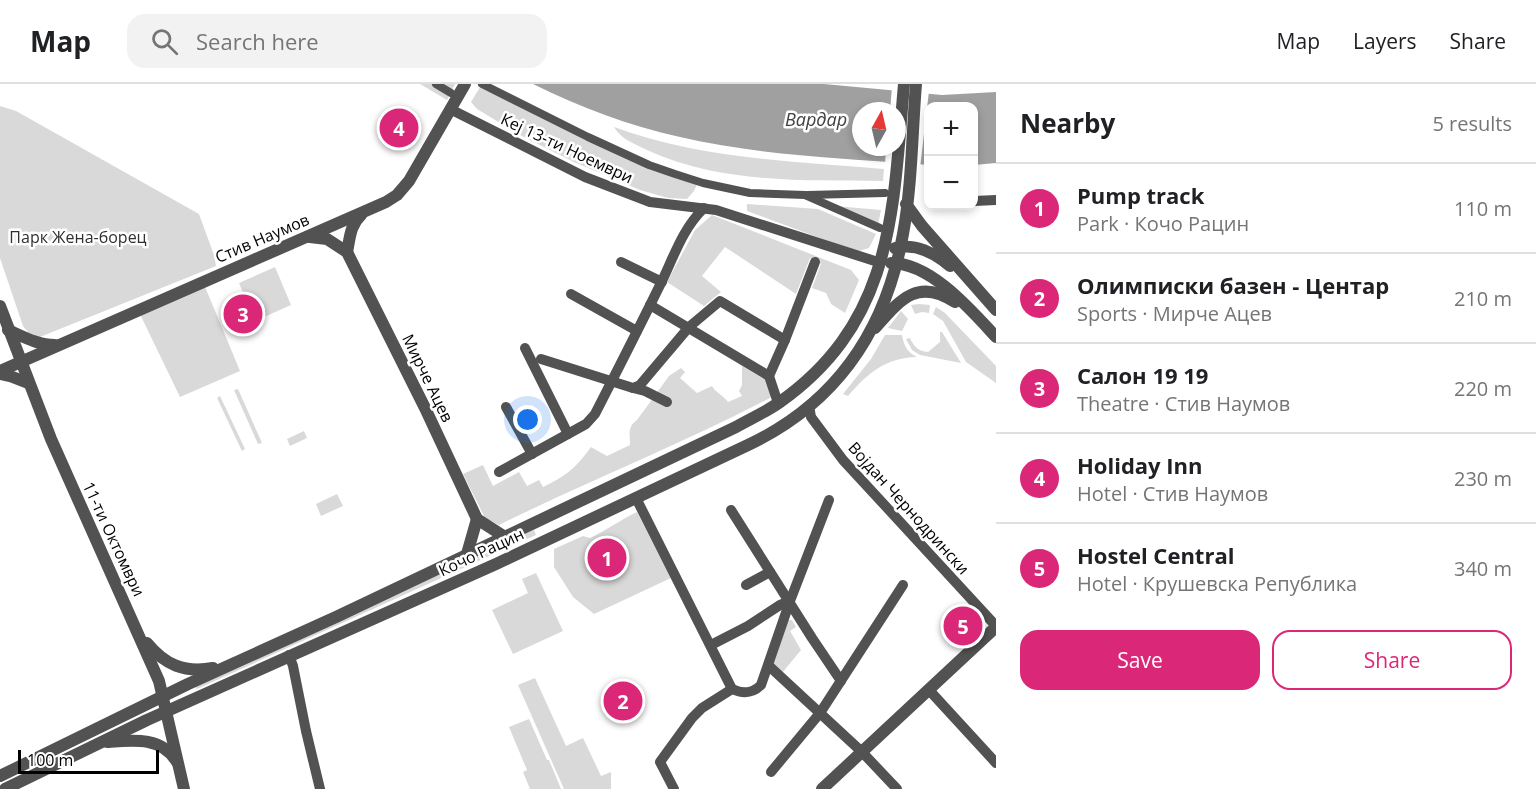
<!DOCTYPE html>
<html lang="en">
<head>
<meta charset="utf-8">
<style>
  :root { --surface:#fff; --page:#f2f2f2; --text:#202124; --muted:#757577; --line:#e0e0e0; --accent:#db2777 }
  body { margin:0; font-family:"Open Sans",sans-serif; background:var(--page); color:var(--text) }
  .controls { position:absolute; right:18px; top:18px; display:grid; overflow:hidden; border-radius:12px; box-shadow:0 3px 9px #0003 }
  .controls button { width:54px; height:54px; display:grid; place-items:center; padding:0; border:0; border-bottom:2px solid var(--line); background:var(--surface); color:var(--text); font:30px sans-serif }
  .compass { position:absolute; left:852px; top:18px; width:54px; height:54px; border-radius:50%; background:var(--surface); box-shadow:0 3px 9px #0003; rotate:8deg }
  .scale { position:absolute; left:18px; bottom:15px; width:141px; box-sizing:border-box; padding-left:6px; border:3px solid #000; border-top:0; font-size:16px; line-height:21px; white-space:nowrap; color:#000; -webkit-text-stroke:4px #fff; paint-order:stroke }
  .you { position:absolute; left:528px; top:336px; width:21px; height:21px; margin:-15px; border:4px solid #fff; border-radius:50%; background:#1a73e8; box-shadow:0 0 0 9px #1a73e833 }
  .badge { display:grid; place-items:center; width:39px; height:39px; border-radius:50%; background:var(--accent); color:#fff; font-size:20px; font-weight:700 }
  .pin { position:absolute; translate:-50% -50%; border:3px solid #fff; box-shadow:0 2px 6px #0006 }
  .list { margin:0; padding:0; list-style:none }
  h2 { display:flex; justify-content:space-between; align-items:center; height:78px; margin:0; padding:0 24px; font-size:26px }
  h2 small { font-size:20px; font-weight:400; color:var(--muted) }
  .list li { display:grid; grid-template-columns:39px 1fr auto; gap:18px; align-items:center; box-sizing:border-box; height:90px; padding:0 24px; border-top:2px solid var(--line) }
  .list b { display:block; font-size:22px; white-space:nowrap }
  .list p { margin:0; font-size:20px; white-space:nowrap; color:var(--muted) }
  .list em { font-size:20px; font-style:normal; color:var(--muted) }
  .actions { display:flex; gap:12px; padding:18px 24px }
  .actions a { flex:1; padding:14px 0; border:2px solid var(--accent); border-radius:18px; text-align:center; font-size:21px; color:var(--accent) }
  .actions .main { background:var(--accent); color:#fff }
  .icon { flex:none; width:33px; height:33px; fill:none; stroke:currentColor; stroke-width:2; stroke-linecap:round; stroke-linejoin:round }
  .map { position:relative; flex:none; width:996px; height:705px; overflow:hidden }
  header { display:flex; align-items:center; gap:36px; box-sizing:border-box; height:84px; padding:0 30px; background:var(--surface); border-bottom:2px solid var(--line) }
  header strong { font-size:28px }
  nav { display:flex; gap:33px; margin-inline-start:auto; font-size:21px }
  .search { width:420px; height:54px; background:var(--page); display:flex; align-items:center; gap:15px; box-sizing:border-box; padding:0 21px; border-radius:18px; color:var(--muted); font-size:22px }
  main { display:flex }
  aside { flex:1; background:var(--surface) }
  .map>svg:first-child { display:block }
  .green { fill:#d9d9d9 }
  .water { fill:#a0a0a0; fill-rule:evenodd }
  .pier { fill:#fff }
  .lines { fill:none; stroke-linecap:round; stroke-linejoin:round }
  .pedestrian { stroke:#525252; stroke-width:8 }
  .minor { stroke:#525252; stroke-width:10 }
  .tertiary { stroke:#525252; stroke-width:12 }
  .labels { text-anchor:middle; stroke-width:5; stroke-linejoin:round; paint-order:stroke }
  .street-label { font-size:16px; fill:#000; stroke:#fff }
  .park-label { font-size:16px; fill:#303030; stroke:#fff }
  .water-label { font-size:18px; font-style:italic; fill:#414141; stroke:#fff }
</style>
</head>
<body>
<header>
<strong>Map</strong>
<div class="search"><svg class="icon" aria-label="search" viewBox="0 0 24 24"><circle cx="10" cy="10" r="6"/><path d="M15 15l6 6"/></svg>Search here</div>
<nav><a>Map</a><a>Layers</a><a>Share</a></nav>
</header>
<main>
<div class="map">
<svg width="996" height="705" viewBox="0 0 996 705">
  <rect width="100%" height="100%" fill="#fff"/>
  <g class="green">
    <path d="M 420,0 L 455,0 L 447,16 Z"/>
    <path d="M 482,0 L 670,88 L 698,98 L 694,107 L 687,115 L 668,114 L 640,106 L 574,78 L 520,51 L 477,25 L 471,18 Z"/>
    <path d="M 0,22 L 16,27 L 199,130 L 214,171 L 216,182 L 40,253 L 29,249 L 23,242 L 0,174 Z"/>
    <path d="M 614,43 C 700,75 793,77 884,85 L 883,97 C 803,96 721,100 647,66 C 633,59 622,56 614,43 Z"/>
    <path d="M 747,120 L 818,125 L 876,150 L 869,164 L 859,167 L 852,166 L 747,127 Z"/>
    <path d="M 835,122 L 881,126 L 878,141 Z"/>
    <path d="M 712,131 L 851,186 L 859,196 L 845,229 L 831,220 L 826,209 L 812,204 L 821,180 L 810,174 L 796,210 L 725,163 L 702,192 L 721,208 L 704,222 L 667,198 L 695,146 Z"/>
    <path d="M 275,183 L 291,221 L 255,237 L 239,199 Z"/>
    <path d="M 203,198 L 240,287 L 180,313 L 138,226 Z"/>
    <path d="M 919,220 L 930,221 L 929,229 L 922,228 L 915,230 L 911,221 Z"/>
    <path d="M 936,223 L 945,229 L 996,282 L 996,299 L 966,278 L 943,237 L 933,230 Z"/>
    <path d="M 901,227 L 908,235 L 902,247 L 888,244 Z"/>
    <path d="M 940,248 L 942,248 L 961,279 L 920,271 L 912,266 L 906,255 L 910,254 C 914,263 918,267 928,268 L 940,258 Z"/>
    <path d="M 885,251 L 902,251 C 904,262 907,268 917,273 C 885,274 868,289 848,312 L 843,310 L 871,275 Z"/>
    <path d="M 742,282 L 766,296 L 772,308 L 770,314 C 682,360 588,397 499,441 L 485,434 L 463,390 L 483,381 L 493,402 L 519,388 L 527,402 L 539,396 L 543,403 C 566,392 576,384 591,363 L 607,372 L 630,361 C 630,350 627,343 637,336 L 669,292 L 681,284 L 685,288 L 680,294 L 697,309 L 712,302 C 716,309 723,311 728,318 L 742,312 L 739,307 L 742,301 Z"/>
    <path d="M 238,305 L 262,359 L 258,360 L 234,306 Z"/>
    <path d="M 220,312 L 245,365 L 242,367 L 217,314 Z"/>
    <path d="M 304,347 L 307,354 L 290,362 L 287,355 Z"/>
    <path d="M 337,410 L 343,422 L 321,432 L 316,420 Z"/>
    <path d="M 637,428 L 671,494 L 594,530 L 573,513 L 554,483 L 554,465 L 583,452 L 590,454 C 607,446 620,436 637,428 Z"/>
    <path d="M 534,446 L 536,451 L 197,605 L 195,603 Z"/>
    <path d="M 536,489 L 563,547 L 513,570 L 492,526 L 528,509 L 522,495 Z"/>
    <path d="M 788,536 L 792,536 L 796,543 L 790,547 L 801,566 L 782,589 L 773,581 Z"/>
    <path d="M 535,594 L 566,662 L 583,654 L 601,692 L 611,688 L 611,705 L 564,705 L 518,601 Z"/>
    <path d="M 529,635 L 547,676 L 549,676 L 561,705 L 530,705 L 523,688 L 527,686 L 509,643 Z"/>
  </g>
  <path class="water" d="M 533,0 L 824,0 L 942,11 L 996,8 L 996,79 L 974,81 L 974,22 L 928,22 L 928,81 L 917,80 C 838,74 757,71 680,53 C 629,42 580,23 533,0 ZM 861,27 L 897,27 L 897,63 L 861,63 Z"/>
  <path class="pier" d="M 892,3 L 929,7 L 920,84 L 885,81 L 886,63 L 897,63 L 897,27 L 890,27 Z"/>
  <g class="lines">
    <g class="pedestrian">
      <path d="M 436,0 L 451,9"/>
      <path d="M 482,0 L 588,53 L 649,81 L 675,90 L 703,99 L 750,109 L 805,111 L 880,144"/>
      <path d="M 808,111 L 885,109"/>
    </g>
    <g class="minor">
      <path d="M 450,25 L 585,93 L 650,118 L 716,126 L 881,179"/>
      <path d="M 974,117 L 996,116"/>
      <path d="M 621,178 L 662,198"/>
      <path d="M 571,210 L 637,247"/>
      <path d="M 650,221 L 769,292 L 778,319"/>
      <path d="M 525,264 L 568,350"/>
      <path d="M 541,275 L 633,304 L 640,301 L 689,243 L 720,217 L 785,256"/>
      <path d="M 769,292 L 785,256 L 815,178"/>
      <path d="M 633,304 L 645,307 L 667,318"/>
      <path d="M 809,322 L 811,333 L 843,376 L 996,542"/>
      <path d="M 506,323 L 532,370"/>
      <path d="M 499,388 L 586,340 L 595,330 C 617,287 639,244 660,201 C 673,175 682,145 704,124"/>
      <path d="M 636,414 L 732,605"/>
      <path d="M 731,426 L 812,554 L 841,597"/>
      <path d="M 746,501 L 770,488"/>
      <path d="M 711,561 L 748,542 L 780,521 L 790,517"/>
      <path d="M 289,571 L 293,582 L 306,647 L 320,705"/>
      <path d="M 769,582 L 862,668 L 897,705"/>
      <path d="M 929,606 L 996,679"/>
      <path d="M 771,688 L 820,629 L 903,501"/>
      <path d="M 674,705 L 660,678 L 692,634 L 702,624 L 732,605 C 743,610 752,610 761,601 L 790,517 L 829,416"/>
    </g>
    <g class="tertiary">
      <path d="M 906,120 L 922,142 L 996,226"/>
      <path d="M 310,153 L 327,155 L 347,168 L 425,324 L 477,435 L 505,453"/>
      <path d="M 895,164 C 915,159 935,169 950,182"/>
      <path d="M 347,168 C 350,154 350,141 361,131"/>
      <path d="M 891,179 C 931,179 971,226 996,253"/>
      <path d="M 0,222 L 51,355 L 159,597 L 184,705"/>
      <path d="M 875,244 C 899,217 917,193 955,218"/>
      <path d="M 8,246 C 24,253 38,261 55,261"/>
      <path d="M 0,287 L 386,118 L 397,111 L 409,97 L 465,0"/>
      <path d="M 0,290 L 10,292 L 28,299"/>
      <path d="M 467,470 L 477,435"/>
      <path d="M 147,559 C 165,581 184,589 213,584"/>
      <path d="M 107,658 C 132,656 162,652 177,678"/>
      <path d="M 0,692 L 188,600 L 336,533 L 736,343 C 750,335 766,328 780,318 C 894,237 893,127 904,0"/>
      <path d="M 5,705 L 147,636 L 496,480 L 748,361 C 837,319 886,245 903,150 C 912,101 912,49 916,0"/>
      <path d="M 822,705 L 996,543"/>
    </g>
  </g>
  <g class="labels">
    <g class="street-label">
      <text transform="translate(567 64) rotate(25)" y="6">Кеј 13-ти Ноември</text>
      <text transform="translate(262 154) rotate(-23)" y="6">Стив Наумов</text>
      <text transform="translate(428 294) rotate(64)" y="6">Мирче Ацев</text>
      <text transform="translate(909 424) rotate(48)" y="6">Војдан Чернодрински</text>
      <text transform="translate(114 455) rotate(65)" y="6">11-ти Октомври</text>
      <text transform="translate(481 468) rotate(-25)" y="6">Кочо Рацин</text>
    </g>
    <g class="park-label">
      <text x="78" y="159">Парк Жена-борец</text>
    </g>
    <g class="water-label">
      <text x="816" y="42">Вардар</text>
    </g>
  </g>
</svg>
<div class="controls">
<button>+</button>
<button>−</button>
</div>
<svg class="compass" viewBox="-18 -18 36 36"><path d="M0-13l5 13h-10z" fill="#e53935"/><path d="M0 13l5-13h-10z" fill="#757577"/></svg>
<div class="scale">100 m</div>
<div class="you"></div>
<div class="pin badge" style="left:607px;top:474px">1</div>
<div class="pin badge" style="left:623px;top:617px">2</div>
<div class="pin badge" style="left:243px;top:230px">3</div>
<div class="pin badge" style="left:399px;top:44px">4</div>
<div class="pin badge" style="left:963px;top:542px">5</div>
</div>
<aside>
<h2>Nearby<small>5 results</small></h2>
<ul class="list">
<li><span class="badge">1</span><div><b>Pump track</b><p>Park · Кочо Рацин</p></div><em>110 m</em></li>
<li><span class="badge">2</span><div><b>Олимписки базен - Центар</b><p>Sports · Мирче Ацев</p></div><em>210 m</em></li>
<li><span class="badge">3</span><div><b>Салон 19 19</b><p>Theatre · Стив Наумов</p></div><em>220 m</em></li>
<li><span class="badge">4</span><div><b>Holiday Inn</b><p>Hotel · Стив Наумов</p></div><em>230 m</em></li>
<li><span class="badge">5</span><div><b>Hostel Central</b><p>Hotel · Крушевска Република</p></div><em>340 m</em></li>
</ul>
<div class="actions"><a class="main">Save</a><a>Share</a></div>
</aside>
</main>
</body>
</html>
